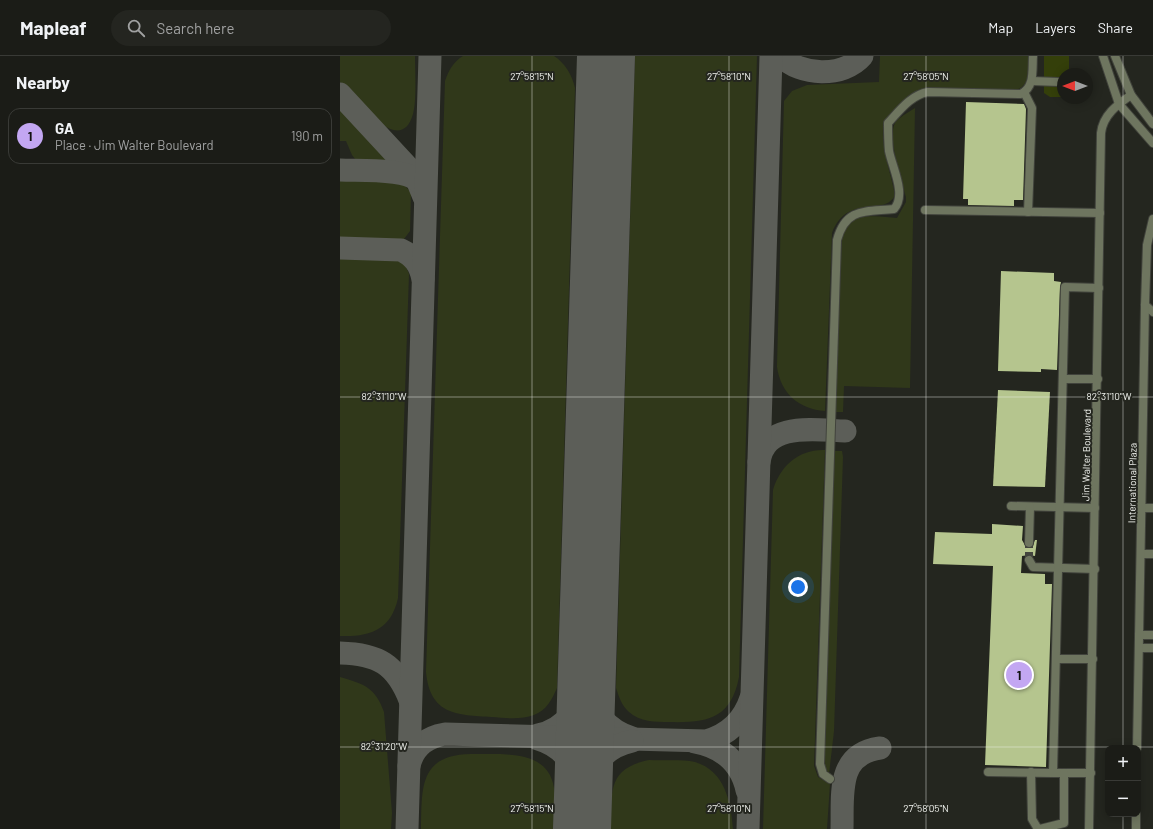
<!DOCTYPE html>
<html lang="en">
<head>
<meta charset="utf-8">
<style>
  :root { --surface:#1b1c17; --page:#242520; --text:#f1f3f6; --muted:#a0a1a1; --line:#393a36; --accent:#c3a7f2 }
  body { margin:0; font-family:Barlow,sans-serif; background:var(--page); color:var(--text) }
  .controls { position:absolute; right:12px; bottom:12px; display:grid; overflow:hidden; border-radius:8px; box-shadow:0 2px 10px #0003 }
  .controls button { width:36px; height:36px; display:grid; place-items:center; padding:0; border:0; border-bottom:1px solid var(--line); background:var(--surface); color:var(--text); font:20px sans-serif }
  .compass { position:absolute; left:717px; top:12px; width:36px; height:36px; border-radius:50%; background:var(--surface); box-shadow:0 2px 10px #0003; rotate:270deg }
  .you { position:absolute; left:458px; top:531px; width:14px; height:14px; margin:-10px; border:3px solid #fff; border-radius:50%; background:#1a73e8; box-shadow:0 0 0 6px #1a73e833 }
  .badge { display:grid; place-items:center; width:26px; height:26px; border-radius:50%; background:var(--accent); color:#111; font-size:13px; font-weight:700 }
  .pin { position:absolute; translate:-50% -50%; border:2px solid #fff; box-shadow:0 1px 4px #0006 }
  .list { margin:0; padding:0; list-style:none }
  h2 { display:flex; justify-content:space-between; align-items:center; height:52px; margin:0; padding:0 16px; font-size:17px }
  h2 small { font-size:13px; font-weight:400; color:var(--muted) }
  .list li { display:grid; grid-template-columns:26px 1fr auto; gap:12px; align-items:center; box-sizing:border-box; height:56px; margin:0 8px 8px; padding:0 8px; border:1px solid var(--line); border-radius:12px }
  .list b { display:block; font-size:15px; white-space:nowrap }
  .list p { margin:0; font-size:13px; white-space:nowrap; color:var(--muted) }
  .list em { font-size:13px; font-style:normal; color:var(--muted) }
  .icon { flex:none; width:22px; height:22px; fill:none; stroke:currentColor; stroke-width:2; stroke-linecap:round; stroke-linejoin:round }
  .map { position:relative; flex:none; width:813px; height:773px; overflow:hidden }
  header { display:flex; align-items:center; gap:24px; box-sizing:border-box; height:56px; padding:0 20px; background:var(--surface); border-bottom:1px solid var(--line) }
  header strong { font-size:19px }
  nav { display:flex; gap:22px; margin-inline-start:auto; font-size:14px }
  .search { width:280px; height:36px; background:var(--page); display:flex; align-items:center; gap:10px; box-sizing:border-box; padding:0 14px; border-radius:22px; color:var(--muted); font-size:15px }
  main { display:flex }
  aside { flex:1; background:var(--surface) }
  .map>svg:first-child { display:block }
  .green { fill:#30381a }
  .water { fill:#343f0a }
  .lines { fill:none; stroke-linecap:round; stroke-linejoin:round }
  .taxiway { stroke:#5c5e58; stroke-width:23 }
  .runway { stroke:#5c5e58; stroke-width:58 }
  .building { fill:#b5c58e }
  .minor-tunnel { stroke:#43453e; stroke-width:8; stroke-dasharray:8 4; stroke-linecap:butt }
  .minor-casing { stroke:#41433c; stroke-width:10 }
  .minor { stroke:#6e755f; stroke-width:8 }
  .ticks { fill:none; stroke:#f0f2ed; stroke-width:1; stroke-opacity:0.45 }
  .labels { text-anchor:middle; stroke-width:4; stroke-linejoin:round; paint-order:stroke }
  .street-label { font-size:10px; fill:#f0f2ed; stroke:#24261f }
  .ticks-label { font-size:10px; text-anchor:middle; fill:#f0f2ed; stroke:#24261f; stroke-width:4; stroke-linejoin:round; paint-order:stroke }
</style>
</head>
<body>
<header>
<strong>Mapleaf</strong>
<div class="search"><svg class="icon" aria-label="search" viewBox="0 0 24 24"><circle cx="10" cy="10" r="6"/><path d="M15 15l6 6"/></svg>Search here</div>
<nav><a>Map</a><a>Layers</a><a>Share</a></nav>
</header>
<main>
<aside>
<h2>Nearby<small></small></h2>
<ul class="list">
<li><span class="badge">1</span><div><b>GA</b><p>Place · Jim Walter Boulevard</p></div><em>190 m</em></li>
</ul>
</aside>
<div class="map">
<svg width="813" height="773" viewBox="0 0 813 773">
  <rect width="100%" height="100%" fill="#24261f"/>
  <g class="green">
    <path d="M 0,0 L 75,0 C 75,16 77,44 73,58 C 60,104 13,40 0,26 Z"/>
    <path d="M 123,0 L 214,0 C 225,7 232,19 235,32 L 217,632 C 212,643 207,654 194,659 C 181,664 165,662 152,661 C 117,659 90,659 86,616 L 105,25 C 109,14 113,6 123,0 Z"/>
    <path d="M 295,0 L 417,0 L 399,621 C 391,663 367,667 329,666 C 315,666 300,666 289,656 C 282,650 279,641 276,632 Z"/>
    <path d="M 540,0 L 688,0 C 688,13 691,31 675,34 L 581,33 L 569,39 L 545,64 C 538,82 550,115 554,134 L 554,141 C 542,160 507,138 492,177 L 485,355 C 459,353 441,338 437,311 L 444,45 L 452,35 L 467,29 L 539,26 Z"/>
    <path d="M 0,50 L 50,105 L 50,109 L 19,108 L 12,99 L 6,85 L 0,85 Z"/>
    <path d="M 575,52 L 570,332 L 504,330 L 503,356 L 495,356 L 502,179 C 504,175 507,169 510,166 C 522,157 544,161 557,162 L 566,146 L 566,141 C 562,125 547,82 555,67 C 559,61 569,56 575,52 Z"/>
    <path d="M 0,121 L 60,125 L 71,136 L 70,175 L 64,183 L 55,188 L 0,187 Z"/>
    <path d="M 0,198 L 55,200 L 64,206 L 69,218 L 58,542 C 51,574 30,581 0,580 Z"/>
    <path d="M 485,394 L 474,710 L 478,721 L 490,728 L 487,773 L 423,773 L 433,434 C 440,410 459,393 485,394 Z"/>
    <path d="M 494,395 L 502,395 L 503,401 L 494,675 L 489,718 L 485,712 L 484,703 Z"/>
    <path d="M 0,621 C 24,628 35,631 44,656 L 52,757 L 51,773 L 0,773 Z"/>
    <path d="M 131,698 C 161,699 208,692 214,732 C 216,745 214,760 213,773 L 81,773 C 82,731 79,699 131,698 Z"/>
    <path d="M 309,704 C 323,705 341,703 355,706 C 385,715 391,746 393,773 L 271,773 C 272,737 266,713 309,704 Z"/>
  </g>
  <path class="water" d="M 704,0 L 729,0 L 729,18 L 723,18 L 723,41 L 710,41 L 704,37 Z"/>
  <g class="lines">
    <g class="taxiway">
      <path d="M 249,0 C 271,27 261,84 260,117"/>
      <path d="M 441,0 C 460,20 503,22 522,0"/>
      <path d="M 0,38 L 75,119 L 84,141"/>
      <path d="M 0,114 C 19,115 65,112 78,125"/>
      <path d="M 0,192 L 61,194 C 74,200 80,209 83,223"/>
      <path d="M 419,406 C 425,365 475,374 505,375"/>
      <path d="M 251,546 L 249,629 C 251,655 267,674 292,682"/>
      <path d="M 0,597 C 38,598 56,608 70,644"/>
      <path d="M 198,679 C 226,673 242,650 245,622"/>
      <path d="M 198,683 C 226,691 241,715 241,743"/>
      <path d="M 355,686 C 382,691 401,706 407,734"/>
      <path d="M 69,710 C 73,691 87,681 105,678 L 366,685 C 388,679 404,664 411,642"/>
      <path d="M 67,773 L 90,0"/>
      <path d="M 244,773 C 245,735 246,695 292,685"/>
      <path d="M 408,773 L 431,0"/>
      <path d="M 502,773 C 503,739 496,698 540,692"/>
    </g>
    <path class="runway" d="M 242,773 L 266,0"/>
  </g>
  <g class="building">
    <path d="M 626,46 L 684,48 L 686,53 L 683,144 L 674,144 L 674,150 L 628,149 L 628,143 L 623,143 Z"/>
    <path d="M 661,215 L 714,217 L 714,225 L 721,226 L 720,231 L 717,314 L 701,313 L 701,316 L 658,315 Z"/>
    <path d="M 658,334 L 710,336 L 705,431 L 653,430 Z"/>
    <path d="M 652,468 L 683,470 L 682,484 L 686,491 L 692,492 L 695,484 L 697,484 L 695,500 L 689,499 L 682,500 L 681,517 L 705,518 L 705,528 L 712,528 L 706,711 L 645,709 L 653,510 L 593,508 L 595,476 L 652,478 Z"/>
  </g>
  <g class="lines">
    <path class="minor-tunnel" d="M 689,504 L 689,487"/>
    <g class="minor-casing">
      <g id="minor">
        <path d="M 763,0 L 779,48 L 813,87"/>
        <path d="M 775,0 L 791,39 L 813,68"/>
        <path d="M 692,25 L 719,26"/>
        <path d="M 684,36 L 692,52 L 688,156"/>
        <path d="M 585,154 L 760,157"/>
        <path d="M 805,249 L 813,256"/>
        <path d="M 723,323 L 758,323"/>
        <path d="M 671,450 L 755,452"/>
        <path d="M 802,452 L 813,452"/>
        <path d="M 689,487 L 690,451"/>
        <path d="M 801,498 L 813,498"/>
        <path d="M 689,504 L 693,511 L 755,513"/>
        <path d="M 799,579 L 813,579"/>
        <path d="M 799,592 L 813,592"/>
        <path d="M 716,603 L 753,603"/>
        <path d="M 797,692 L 805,249 L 807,189 L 813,163"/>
        <path d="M 648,716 L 713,717"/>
        <path d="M 691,716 L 692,763 L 698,773"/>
        <path d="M 751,717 L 713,717 L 725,231 L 759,232"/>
        <path d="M 490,723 L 483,718 L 480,708 L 497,184 C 506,151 526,156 554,153 C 567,139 552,111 549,95 C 548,85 548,76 548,67 C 560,54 571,39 588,36 L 681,38 C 695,31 692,14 693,0"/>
        <path d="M 700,773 L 724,767 L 724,717"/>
        <path d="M 749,773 L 761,77 C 763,59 777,49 791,39"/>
        <path d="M 796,773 L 796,758"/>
      </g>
    </g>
    <use href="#minor" class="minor"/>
  </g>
  <path class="ticks" d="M 192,0 L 192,773M 389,0 L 389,773M 586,0 L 586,773M 783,0 L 783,692M 0,341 L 813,341M 0,691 L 813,691M 783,758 L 783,773"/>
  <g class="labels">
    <g class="street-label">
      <text transform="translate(746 399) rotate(-89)" y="4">Jim Walter Boulevard</text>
      <text transform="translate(792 427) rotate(-89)" y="4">International Plaza</text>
    </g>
  </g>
  <g class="ticks-label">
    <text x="192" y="24">27°58'15"N</text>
    <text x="389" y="24">27°58'10"N</text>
    <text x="586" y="24">27°58'05"N</text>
    <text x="769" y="344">82°31'10"W</text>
    <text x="44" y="344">82°31'10"W</text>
    <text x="44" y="694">82°31'20"W</text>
    <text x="192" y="756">27°58'15"N</text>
    <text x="389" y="756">27°58'10"N</text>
    <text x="586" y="756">27°58'05"N</text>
  </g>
</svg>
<div class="controls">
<button>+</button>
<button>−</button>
</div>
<svg class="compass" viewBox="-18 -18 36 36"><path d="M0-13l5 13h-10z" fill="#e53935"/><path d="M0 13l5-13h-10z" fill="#a0a1a1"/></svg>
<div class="you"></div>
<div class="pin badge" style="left:679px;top:619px">1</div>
</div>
</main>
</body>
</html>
